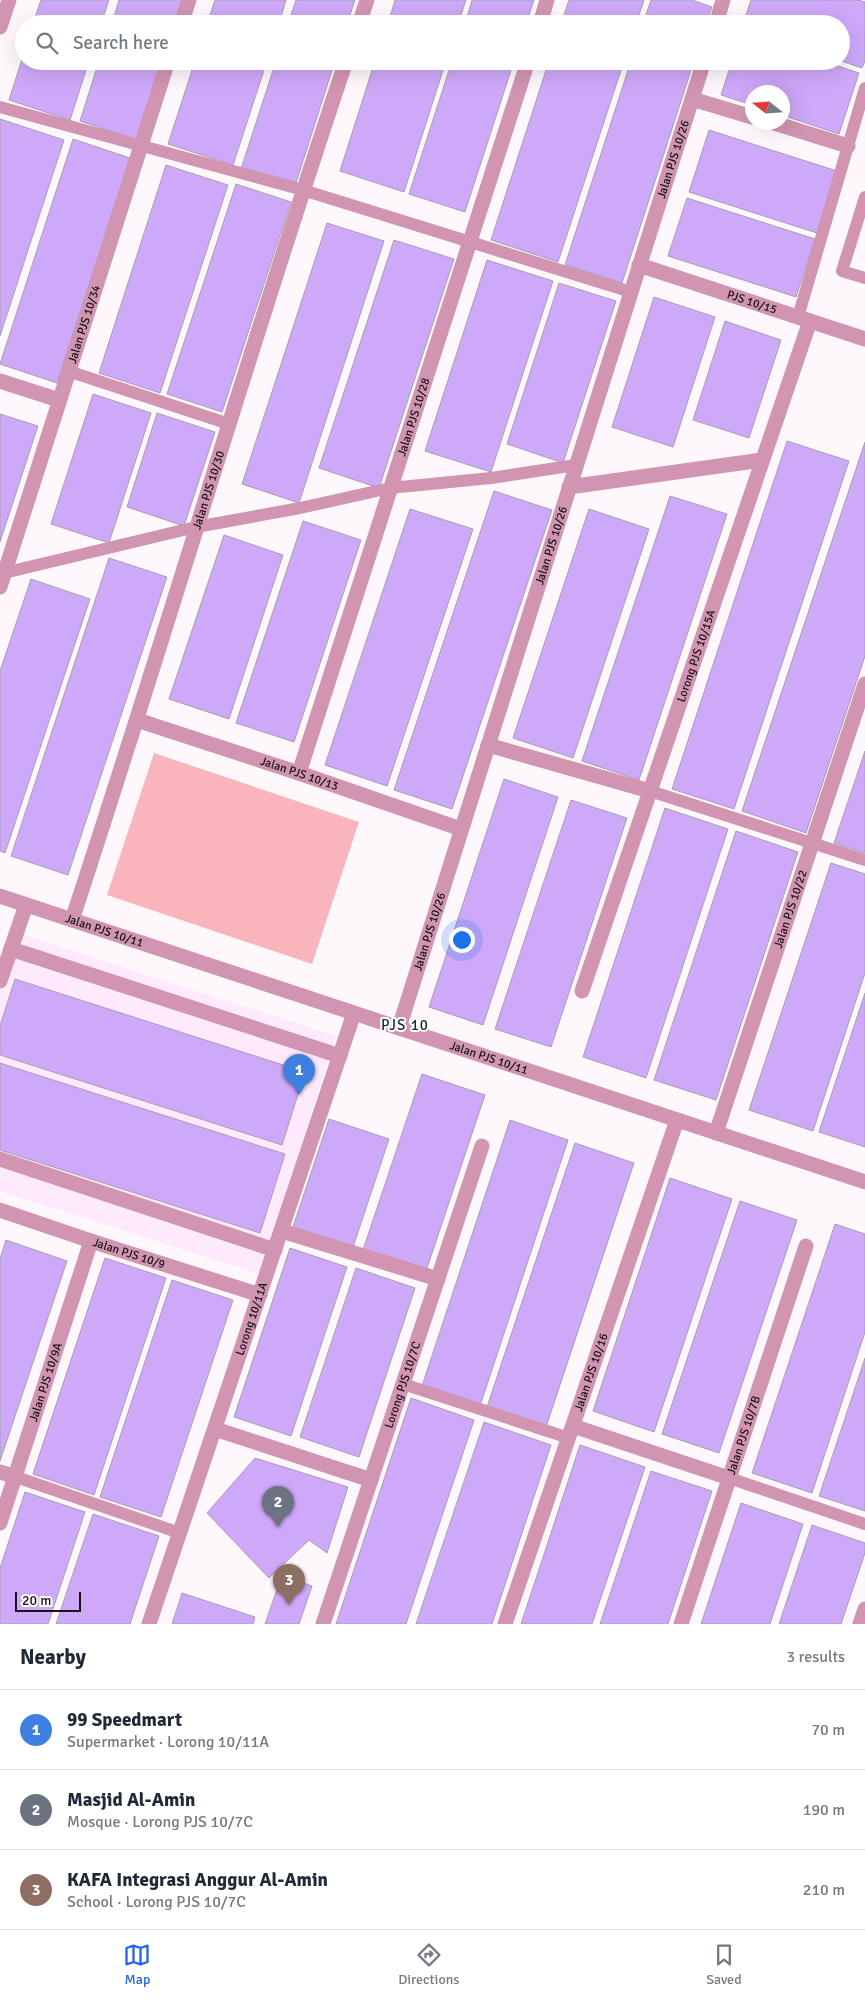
<!DOCTYPE html>
<html lang="en">
<head>
<meta charset="utf-8">
<style>
  :root { --surface:#fff; --page:#f2f2f3; --text:#1f2937; --muted:#747a83; --line:#e0e1e3; --accent:#2563eb }
  body { margin:0; font-family:Signika,sans-serif; background:var(--page); color:var(--text) }
  .compass { position:absolute; left:745px; top:85px; width:45px; height:45px; border-radius:50%; background:var(--surface); box-shadow:0 5px 20px #0002; rotate:287deg }
  .scale { position:absolute; left:15px; bottom:12px; width:66px; box-sizing:border-box; padding-left:5px; border:2px solid #181418; border-top:0; font-size:14px; line-height:18px; white-space:nowrap; color:#181418; -webkit-text-stroke:4px #fff; paint-order:stroke }
  .you { position:absolute; left:461px; top:939px; width:18px; height:18px; margin:-12px; border:4px solid #fff; border-radius:50%; background:#1a73e8; box-shadow:0 0 0 8px #1a73e833 }
  .badge { display:grid; place-items:center; width:32px; height:32px; border-radius:50%; background:var(--accent); color:#fff; font-size:16px; font-weight:700 }
  .pin { position:absolute; translate:-50% -41px; filter:drop-shadow(0 1px 2px #0008) }
  .pin::after { content:''; position:absolute; top:26px; width:18px; height:15px; background:inherit; clip-path:polygon(0 0,100% 0,50% 100%) }
  .list { margin:0; padding:0; list-style:none }
  h2 { display:flex; justify-content:space-between; align-items:center; height:65px; margin:0; padding:0 20px; font-size:21px }
  h2 small { font-size:16px; font-weight:400; color:var(--muted) }
  .list li { display:grid; grid-template-columns:32px 1fr auto; gap:15px; align-items:center; box-sizing:border-box; height:80px; padding:0 20px; border-top:1px solid var(--line) }
  .list b { display:block; font-size:19px; white-space:nowrap }
  .list p { margin:0; font-size:16px; white-space:nowrap; color:var(--muted) }
  .list em { font-size:16px; font-style:normal; color:var(--muted) }
  .icon { flex:none; width:28px; height:28px; fill:none; stroke:currentColor; stroke-width:2; stroke-linecap:round; stroke-linejoin:round }
  .map { position:relative; flex:none; width:865px; height:1624px; overflow:hidden }
  .search { position:absolute; background:var(--surface); box-shadow:0 5px 20px #0002; left:15px; right:15px; top:15px; height:55px; display:flex; align-items:center; gap:12px; box-sizing:border-box; padding:0 18px; border-radius:28px; color:var(--muted); font-size:19px }
  .sheet { height:305px; background:var(--surface) }
  nav { display:flex; justify-content:space-around; align-items:center; box-sizing:border-box; height:70px; border-top:1px solid var(--line); background:var(--surface); font-size:14px; color:var(--muted) }
  nav a { display:grid; justify-items:center; gap:2px }
  nav .on { color:var(--accent) }
  .map>svg:first-child { display:block }
  .built { fill:#fee9fd }
  .green { fill:#f9b4bc }
  .building { fill:#cea8f9; stroke:#a69faf }
  .lines { fill:none; stroke-linecap:round; stroke-linejoin:round }
  .lane { stroke:#d195b2; stroke-width:12 }
  .street { stroke:#d195b2; stroke-width:15 }
  .labels { text-anchor:middle; stroke-width:4; stroke-linejoin:round; paint-order:stroke }
  .street-label { font-size:12px; fill:#181418; stroke:#fff }
  .quarter-label { font-size:15px; letter-spacing:1px; fill:#0f2f38; stroke:#fff }
</style>
</head>
<body>
<div class="map">
<svg width="865" height="1624" viewBox="0 0 865 1624">
  <rect width="100%" height="100%" fill="#fef8fd"/>
  <path class="built" d="M 17,933 L 336,1036 L 260,1274 L 0,1191 L 0,985 Z"/>
  <path class="green" d="M 154,753 L 359,822 L 312,964 L 107,895 Z"/>
  <g class="building">
    <path d="M 41,0 L 109,0 L 101,24 L 33,24 Z"/>
    <path d="M 119,0 L 182,0 L 174,24 L 112,24 Z"/>
    <path d="M 215,0 L 286,0 L 279,24 L 207,24 Z"/>
    <path d="M 296,0 L 355,0 L 347,24 L 288,24 Z"/>
    <path d="M 395,0 L 466,0 L 458,24 L 388,24 Z"/>
    <path d="M 472,0 L 534,0 L 526,24 L 465,24 Z"/>
    <path d="M 569,0 L 644,0 L 636,24 L 561,24 Z"/>
    <path d="M 651,0 L 692,0 L 712,7 L 706,24 L 643,24 Z"/>
    <path d="M 751,0 L 858,0 L 865,2 L 865,61 L 862,68 L 841,61 L 841,24 L 743,24 Z"/>
    <path d="M 24,53 L 24,61 L 89,61 L 70,120 L 9,100 Z"/>
    <path d="M 99,61 L 162,61 L 137,140 L 80,121 Z"/>
    <path d="M 195,61 L 267,61 L 233,165 L 168,144 Z"/>
    <path d="M 276,61 L 335,61 L 295,186 L 241,169 Z"/>
    <path d="M 375,61 L 446,61 L 404,192 L 340,171 Z"/>
    <path d="M 452,61 L 514,61 L 465,212 L 409,194 Z"/>
    <path d="M 549,61 L 624,61 L 558,262 L 491,240 Z"/>
    <path d="M 631,61 L 694,61 L 622,283 L 565,265 Z"/>
    <path d="M 732,61 L 823,61 L 859,73 L 839,134 L 782,115 L 782,92 L 752,92 L 752,105 L 721,95 Z"/>
    <path d="M 0,119 L 64,140 L 0,336 Z"/>
    <path d="M 709,130 L 837,171 L 817,233 L 689,192 Z"/>
    <path d="M 73,139 L 130,158 L 57,383 L 0,364 Z"/>
    <path d="M 166,165 L 228,185 L 160,393 L 99,373 Z"/>
    <path d="M 236,184 L 291,202 L 222,412 L 167,394 Z"/>
    <path d="M 687,198 L 815,239 L 796,297 L 668,256 Z"/>
    <path d="M 327,223 L 384,241 L 299,503 L 242,484 Z"/>
    <path d="M 394,240 L 454,259 L 379,488 L 319,468 Z"/>
    <path d="M 487,260 L 553,281 L 491,472 L 425,451 Z"/>
    <path d="M 559,283 L 616,301 L 563,463 L 507,444 Z"/>
    <path d="M 654,297 L 715,317 L 673,447 L 612,427 Z"/>
    <path d="M 725,321 L 781,340 L 749,438 L 693,420 Z"/>
    <path d="M 93,394 L 151,413 L 109,543 L 51,524 Z"/>
    <path d="M 157,413 L 215,432 L 184,526 L 127,507 Z"/>
    <path d="M 0,414 L 38,426 L 0,542 Z"/>
    <path d="M 787,441 L 849,461 L 734,809 L 672,789 Z"/>
    <path d="M 865,442 L 865,656 L 806,833 L 742,811 Z"/>
    <path d="M 494,491 L 552,510 L 452,809 L 394,790 Z"/>
    <path d="M 670,496 L 727,514 L 639,780 L 582,761 Z"/>
    <path d="M 410,509 L 473,529 L 387,786 L 325,765 Z"/>
    <path d="M 589,509 L 649,529 L 573,758 L 513,738 Z"/>
    <path d="M 303,521 L 361,540 L 294,742 L 236,723 Z"/>
    <path d="M 224,535 L 283,555 L 229,719 L 169,699 Z"/>
    <path d="M 109,558 L 167,577 L 68,875 L 11,856 Z"/>
    <path d="M 31,579 L 90,599 L 5,853 L 0,851 L 0,671 Z"/>
    <path d="M 865,751 L 865,853 L 834,843 Z"/>
    <path d="M 504,779 L 558,797 L 483,1025 L 429,1007 Z"/>
    <path d="M 571,800 L 627,818 L 551,1047 L 495,1029 Z"/>
    <path d="M 665,808 L 728,829 L 646,1078 L 583,1057 Z"/>
    <path d="M 736,831 L 798,852 L 716,1100 L 654,1080 Z"/>
    <path d="M 831,863 L 865,874 L 865,973 L 813,1131 L 749,1110 Z"/>
    <path d="M 15,979 L 305,1072 L 282,1145 L 0,1055 L 0,1026 Z"/>
    <path d="M 865,993 L 865,1147 L 819,1132 Z"/>
    <path d="M 0,1063 L 285,1154 L 260,1233 L 0,1150 Z"/>
    <path d="M 422,1074 L 485,1095 L 426,1271 L 363,1250 Z"/>
    <path d="M 329,1119 L 389,1139 L 353,1247 L 293,1227 Z"/>
    <path d="M 510,1120 L 568,1140 L 480,1406 L 422,1386 Z"/>
    <path d="M 575,1143 L 634,1163 L 546,1427 L 487,1407 Z"/>
    <path d="M 670,1178 L 732,1199 L 654,1432 L 593,1411 Z"/>
    <path d="M 740,1201 L 797,1220 L 719,1453 L 662,1434 Z"/>
    <path d="M 835,1224 L 865,1234 L 865,1332 L 812,1493 L 752,1473 Z"/>
    <path d="M 6,1240 L 67,1261 L 0,1461 L 0,1259 Z"/>
    <path d="M 290,1248 L 347,1267 L 291,1436 L 234,1417 Z"/>
    <path d="M 105,1258 L 166,1278 L 94,1495 L 33,1474 Z"/>
    <path d="M 356,1268 L 415,1288 L 359,1457 L 300,1437 Z"/>
    <path d="M 172,1280 L 233,1300 L 161,1517 L 100,1497 Z"/>
    <path d="M 865,1358 L 865,1511 L 819,1496 Z"/>
    <path d="M 411,1398 L 474,1420 L 406,1624 L 336,1624 Z"/>
    <path d="M 484,1422 L 551,1445 L 492,1624 L 416,1624 Z"/>
    <path d="M 580,1445 L 645,1467 L 592,1624 L 521,1624 Z"/>
    <path d="M 255,1458 L 348,1487 L 327,1553 L 309,1540 L 269,1578 L 207,1513 Z"/>
    <path d="M 651,1471 L 712,1491 L 668,1624 L 600,1624 Z"/>
    <path d="M 25,1492 L 85,1512 L 48,1624 L 0,1624 L 0,1568 Z"/>
    <path d="M 741,1503 L 803,1524 L 770,1624 L 701,1624 Z"/>
    <path d="M 93,1514 L 159,1536 L 130,1624 L 56,1624 Z"/>
    <path d="M 812,1525 L 865,1543 L 865,1553 L 841,1624 L 779,1624 Z"/>
    <path d="M 282,1575 L 312,1586 L 299,1624 L 265,1624 Z"/>
    <path d="M 182,1593 L 255,1617 L 253,1624 L 172,1624 Z"/>
  </g>
  <g class="lines">
    <g class="lane">
      <path d="M 0,107 L 303,190 L 631,292"/>
      <path d="M 865,197 L 842,271 L 865,278"/>
      <path d="M 798,317 L 865,88"/>
      <path d="M 68,371 L 229,424"/>
      <path d="M 0,574 L 196,527 L 300,508 L 390,488 L 491,478 L 576,465"/>
      <path d="M 650,791 L 865,860"/>
      <path d="M 403,1384 L 569,1438"/>
      <path d="M 16,1477 L 180,1533"/>
      <path d="M 729,1478 L 865,1524"/>
    </g>
    <g class="street">
      <path d="M 181,24 L 189,0"/>
      <path d="M 359,24 L 367,0"/>
      <path d="M 540,24 L 547,0"/>
      <path d="M 716,24 L 723,0"/>
      <path d="M 0,27 L 9,0"/>
      <path d="M 692,99 L 752,117"/>
      <path d="M 771,122 L 848,146"/>
      <path id="s1" d="M 639,265 L 865,339"/>
      <path d="M 0,381 L 59,400"/>
      <path d="M 569,487 L 762,460"/>
      <path id="s2" d="M 0,587 L 168,61"/>
      <path id="s3" d="M 137,720 L 299,773 L 461,829"/>
      <path d="M 488,745 L 650,791"/>
      <path id="s4" d="M 299,773 L 528,61"/>
      <path id="s5" d="M 0,896 L 865,1182"/>
      <path id="s6" d="M 72,920 C 166,635 250,346 346,61"/>
      <path d="M 11,949 L 340,1056"/>
      <path d="M 0,981 L 26,905"/>
      <path id="s7" d="M 582,991 L 810,321"/>
      <path id="s8" d="M 399,1028 L 704,61"/>
      <path id="s9" d="M 716,1133 L 865,684"/>
      <path d="M 0,1159 L 275,1250"/>
      <path id="s10" d="M 0,1210 L 91,1241 L 260,1295"/>
      <path d="M 282,1231 L 438,1279"/>
      <path d="M 573,1426 L 729,1478"/>
      <path d="M 215,1429 L 371,1480"/>
      <path d="M 0,1472 L 16,1477"/>
      <path id="s11" d="M 0,1523 L 91,1241"/>
      <path id="s12" d="M 149,1624 L 354,1013"/>
      <path id="s13" d="M 323,1624 L 482,1146"/>
      <path id="s14" d="M 505,1624 L 677,1120"/>
      <path id="s15" d="M 681,1624 L 806,1246"/>
      <path d="M 860,1624 L 865,1609"/>
    </g>
  </g>
  <g class="labels">
    <g class="street-label">
      <text dy="4" stroke="none"><textPath href="#s8" startOffset="911">Jalan PJS 10/26</textPath></text>
      <text dy="4" stroke="none"><textPath href="#s1" startOffset="119">PJS 10/15</textPath></text>
      <text dy="4" stroke="none"><textPath href="#s2" startOffset="276">Jalan PJS 10/34</textPath></text>
      <text dy="4" stroke="none"><textPath href="#s4" startOffset="374">Jalan PJS 10/28</textPath></text>
      <text dy="4" stroke="none"><textPath href="#s6" startOffset="451">Jalan PJS 10/30</textPath></text>
      <text dy="4" stroke="none"><textPath href="#s8" startOffset="506">Jalan PJS 10/26</textPath></text>
      <text dy="4" stroke="none"><textPath href="#s7" startOffset="354">Lorong PJS 10/15A</textPath></text>
      <text dy="4" stroke="none"><textPath href="#s3" startOffset="171">Jalan PJS 10/13</textPath></text>
      <text dy="4" stroke="none"><textPath href="#s9" startOffset="236">Jalan PJS 10/22</textPath></text>
      <text dy="4" stroke="none"><textPath href="#s5" startOffset="110">Jalan PJS 10/11</textPath></text>
      <text dy="4" stroke="none"><textPath href="#s8" startOffset="101">Jalan PJS 10/26</textPath></text>
      <text dy="4" stroke="none"><textPath href="#s5" startOffset="515">Jalan PJS 10/11</textPath></text>
      <text dy="4" stroke="none"><textPath href="#s10" startOffset="136">Jalan PJS 10/9</textPath></text>
      <text dy="4" stroke="none"><textPath href="#s12" startOffset="322">Lorong 10/11A</textPath></text>
      <text dy="4" stroke="none"><textPath href="#s14" startOffset="266">Jalan PJS 10/16</textPath></text>
      <text dy="4" stroke="none"><textPath href="#s11" startOffset="148">Jalan PJS 10/9A</textPath></text>
      <text dy="4" stroke="none"><textPath href="#s13" startOffset="252">Lorong PJS 10/7C</textPath></text>
      <text dy="4" stroke="none"><textPath href="#s15" startOffset="199">Jalan PJS 10/7B</textPath></text>
    </g>
    <g class="quarter-label">
      <text x="405" y="1030">PJS 10</text>
    </g>
  </g>
</svg>
<svg class="compass" viewBox="-18 -18 36 36"><path d="M0-13l5 13h-10z" fill="#e53935"/><path d="M0 13l5-13h-10z" fill="#747a83"/></svg>
<div class="scale">20 m</div>
<div class="you"></div>
<div class="pin badge" style="left:299px;top:1095px;background:#3f7fe0">1</div>
<div class="pin badge" style="left:278px;top:1527px;background:#6b7280">2</div>
<div class="pin badge" style="left:289px;top:1605px;background:#8d6e63">3</div>
<div class="search"><svg class="icon" aria-label="search" viewBox="0 0 24 24"><circle cx="10" cy="10" r="6"/><path d="M15 15l6 6"/></svg>Search here</div>
</div>
<section class="sheet">
<h2>Nearby<small>3 results</small></h2>
<ul class="list">
<li><span class="badge" style="background:#3f7fe0">1</span><div><b>99 Speedmart</b><p>Supermarket · Lorong 10/11A</p></div><em>70 m</em></li>
<li><span class="badge" style="background:#6b7280">2</span><div><b>Masjid Al-Amin</b><p>Mosque · Lorong PJS 10/7C</p></div><em>190 m</em></li>
<li><span class="badge" style="background:#8d6e63">3</span><div><b>KAFA Integrasi Anggur Al-Amin</b><p>School · Lorong PJS 10/7C</p></div><em>210 m</em></li>
</ul>
</section>
<nav>
<a class="on"><svg class="icon" aria-label="map" viewBox="0 0 24 24"><path d="M3 6l6-2 6 2 6-2v14l-6 2-6-2-6 2zM9 4v14M15 6v14"/></svg>Map</a>
<a><svg class="icon" aria-label="directions" viewBox="0 0 24 24"><path d="M12 3l9 9-9 9-9-9zM9 14v-3h6M13 9l2 2-2 2"/></svg>Directions</a>
<a><svg class="icon" aria-label="saved" viewBox="0 0 24 24"><path d="M7 4h10v16l-5-4-5 4z"/></svg>Saved</a>
</nav>
</body>
</html>
